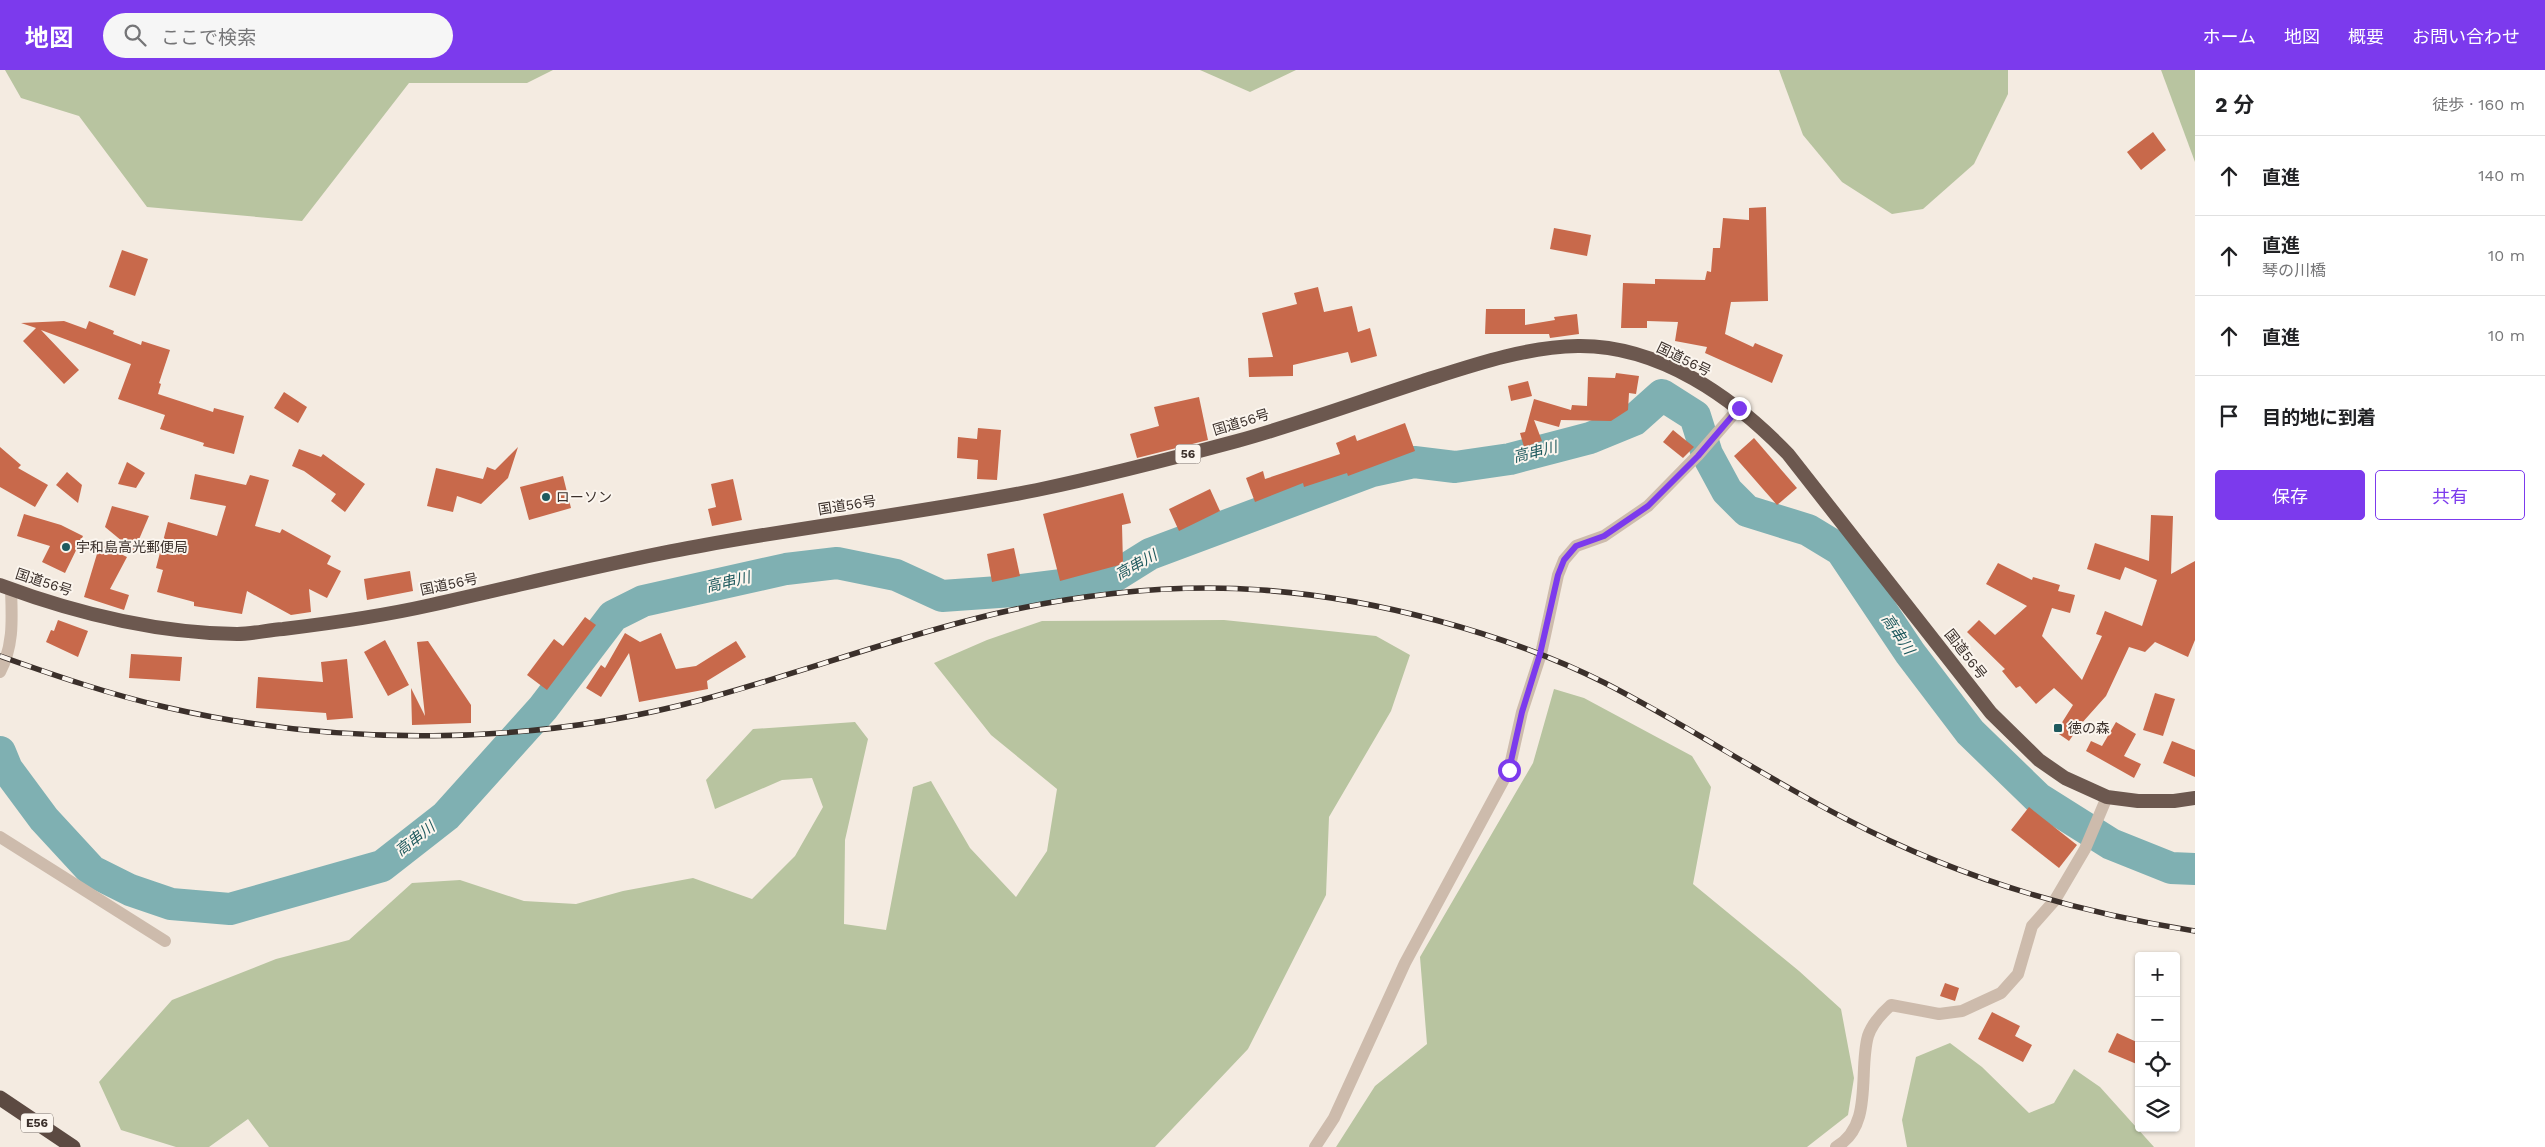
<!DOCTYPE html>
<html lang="ja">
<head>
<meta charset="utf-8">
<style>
  :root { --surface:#fff; --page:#f6f6f6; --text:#202124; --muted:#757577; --line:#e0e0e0; --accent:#7c3aed }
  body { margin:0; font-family:"Work Sans","Noto Sans JP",sans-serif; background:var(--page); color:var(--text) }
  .controls { position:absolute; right:15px; bottom:15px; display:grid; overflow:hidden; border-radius:5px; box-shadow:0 1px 4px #0004 }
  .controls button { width:45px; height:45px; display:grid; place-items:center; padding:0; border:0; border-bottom:1px solid var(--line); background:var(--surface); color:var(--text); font:25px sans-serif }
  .stop { position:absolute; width:15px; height:15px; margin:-11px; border:4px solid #7c3aed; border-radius:50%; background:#fff }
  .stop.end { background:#7c3aed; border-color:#fff; box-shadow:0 1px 5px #0008 }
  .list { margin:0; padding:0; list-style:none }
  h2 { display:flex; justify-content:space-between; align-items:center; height:65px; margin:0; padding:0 20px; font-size:21px }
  h2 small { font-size:16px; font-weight:400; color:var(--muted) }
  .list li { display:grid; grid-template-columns:32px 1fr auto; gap:15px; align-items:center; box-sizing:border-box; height:80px; padding:0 20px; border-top:1px solid var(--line) }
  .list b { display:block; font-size:19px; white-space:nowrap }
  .list p { margin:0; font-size:16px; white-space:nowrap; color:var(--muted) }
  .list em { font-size:16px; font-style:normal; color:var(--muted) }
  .actions { display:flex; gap:10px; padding:15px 20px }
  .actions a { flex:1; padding:11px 0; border:1px solid var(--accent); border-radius:5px; text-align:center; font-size:18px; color:var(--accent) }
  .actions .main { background:var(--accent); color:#fff }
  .icon { flex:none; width:28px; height:28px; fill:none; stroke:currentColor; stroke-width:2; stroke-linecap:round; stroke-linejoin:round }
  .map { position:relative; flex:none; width:2195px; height:1077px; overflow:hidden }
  header { display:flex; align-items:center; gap:30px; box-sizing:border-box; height:70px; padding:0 25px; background:var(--accent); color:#fff }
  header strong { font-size:24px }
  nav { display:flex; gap:28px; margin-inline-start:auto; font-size:18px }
  .search { width:350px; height:45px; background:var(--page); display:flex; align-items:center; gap:12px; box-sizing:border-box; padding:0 18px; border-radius:28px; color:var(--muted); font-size:19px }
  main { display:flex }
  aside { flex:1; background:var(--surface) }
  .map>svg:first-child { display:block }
  .green { fill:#b8c4a0 }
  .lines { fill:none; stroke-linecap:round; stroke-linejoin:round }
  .river { stroke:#7fb0b2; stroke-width:32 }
  .building { fill:#c8694b }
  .minor { stroke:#cdbbac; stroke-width:12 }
  .trunk { stroke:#6c584f; stroke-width:14 }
  .motorway { stroke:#5c4a42; stroke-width:15 }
  .rail-casing { stroke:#3b302b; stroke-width:5.5 }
  .rail { stroke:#fbf5ee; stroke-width:4; stroke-dasharray:11; stroke-linecap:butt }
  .route { stroke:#7c3aed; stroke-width:6 }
  .poi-dot { fill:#1f5a5e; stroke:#fbf5ee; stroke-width:2 }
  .labels { text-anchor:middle; stroke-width:4; stroke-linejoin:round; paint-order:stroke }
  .shield { fill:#fbf5ee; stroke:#756b66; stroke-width:1 }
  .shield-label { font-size:12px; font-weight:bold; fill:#3b302b }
  .street-label { font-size:14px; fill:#3b302b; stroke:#fbf5ee }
  .poi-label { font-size:14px; fill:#3b302b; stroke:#fbf5ee; text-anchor:start }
  .water-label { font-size:15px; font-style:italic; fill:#1f5a5e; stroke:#fbf5ee }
</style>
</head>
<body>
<header>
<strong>地図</strong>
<div class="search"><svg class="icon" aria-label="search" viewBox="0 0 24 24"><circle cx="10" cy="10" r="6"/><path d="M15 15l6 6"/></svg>ここで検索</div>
<nav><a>ホーム</a><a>地図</a><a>概要</a><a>お問い合わせ</a></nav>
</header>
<main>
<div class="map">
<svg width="2195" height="1077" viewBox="0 0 2195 1077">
  <rect width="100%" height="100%" fill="#f4ebe1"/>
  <g class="green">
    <path d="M 5,0 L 553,0 L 527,13 L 409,13 L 302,151 L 147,137 L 79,46 L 21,28 Z"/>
    <path d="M 1200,0 L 1296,0 L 1250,22 Z"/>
    <path d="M 1779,0 L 2008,0 L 2008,24 L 1974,94 L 1923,139 L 1892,144 L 1842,112 L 1803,65 Z"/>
    <path d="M 2161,0 L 2195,0 L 2195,92 Z"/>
    <path d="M 1224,550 L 1376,566 L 1410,585 L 1391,641 L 1329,747 L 1326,825 L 1248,979 L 1155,1077 L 269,1077 L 248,1049 L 209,1077 L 176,1077 L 121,1060 L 99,1012 L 172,930 L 276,889 L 349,870 L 412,813 L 460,810 L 524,831 L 576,834 L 623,821 L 693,808 L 752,829 L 795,786 L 823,737 L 812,708 L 782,710 L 715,739 L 706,710 L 753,659 L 855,652 L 868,669 L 845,770 L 844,854 L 886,860 L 913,717 L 931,711 L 970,778 L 1016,827 L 1047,781 L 1057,719 L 991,665 L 934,593 L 987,570 L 1042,551 Z"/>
    <path d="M 1554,619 L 1584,628 L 1692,686 L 1711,717 L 1693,814 L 1799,901 L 1841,939 L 1854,1008 L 1848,1045 L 1807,1077 L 1336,1077 L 1375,1016 L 1427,974 L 1420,887 L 1533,693 Z"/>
    <path d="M 1950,973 L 1982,997 L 2029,1043 L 2054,1033 L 2074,999 L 2100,1017 L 2154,1077 L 1907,1077 L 1902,1050 L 1916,987 Z"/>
  </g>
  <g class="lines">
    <path class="river" d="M 0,682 L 7,699 L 44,749 L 92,801 L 130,820 L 171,834 L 230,839 L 382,796 L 446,746 L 543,638 L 613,546 L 643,531 L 786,499 L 837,493 L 896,505 L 942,526 L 1013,521 L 1110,509 L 1150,484 L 1372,401 L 1414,392 L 1455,397 L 1510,389 L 1590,368 L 1634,350 L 1662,325 L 1695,346 L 1707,384 L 1727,421 L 1747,441 L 1808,460 L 1841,480 L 1910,583 L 1970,662 L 2038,728 L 2111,774 L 2171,798 L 2195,799"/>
  </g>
  <g class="building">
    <path d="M 2153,62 L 2166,80 L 2141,100 L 2127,82 Z"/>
    <path d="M 1766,137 L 1768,231 L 1731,232 L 1725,264 L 1753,277 L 1755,273 L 1783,285 L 1772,313 L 1705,283 L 1707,277 L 1675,271 L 1678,252 L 1647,251 L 1647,258 L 1621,258 L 1623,213 L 1655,214 L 1655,209 L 1705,210 L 1707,201 L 1711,202 L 1713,178 L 1720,178 L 1723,148 L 1749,150 L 1749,138 Z"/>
    <path d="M 1554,158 L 1591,165 L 1587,186 L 1550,179 Z"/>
    <path d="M 122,180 L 148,189 L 135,226 L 109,217 Z"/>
    <path d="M 1318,217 L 1324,242 L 1352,236 L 1358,262 L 1370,258 L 1377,286 L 1351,293 L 1348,282 L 1293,295 L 1293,306 L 1249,307 L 1248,288 L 1273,287 L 1262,243 L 1297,234 L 1294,223 Z"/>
    <path d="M 1486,239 L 1525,239 L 1525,255 L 1555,250 L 1554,247 L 1577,244 L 1579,264 L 1550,268 L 1549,264 L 1485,264 Z"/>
    <path d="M 64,251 L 86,259 L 89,251 L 114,261 L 113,264 L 141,275 L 142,271 L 170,280 L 159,313 L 161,314 L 158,324 L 213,342 L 214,338 L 244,346 L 234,384 L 203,376 L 204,373 L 160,359 L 165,345 L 118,329 L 131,294 L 41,260 L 79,300 L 64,314 L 23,271 L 36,258 L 21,253 Z"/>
    <path d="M 1616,303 L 1639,306 L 1636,324 L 1629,323 L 1628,340 L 1611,351 L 1561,350 L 1559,357 L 1534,350 L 1542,371 L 1524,377 L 1520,363 L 1525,362 L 1534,329 L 1571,340 L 1572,335 L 1587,336 L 1588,307 L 1615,308 Z"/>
    <path d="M 1528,311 L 1532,326 L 1511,331 L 1508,316 Z"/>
    <path d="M 284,322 L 307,337 L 298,353 L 274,338 Z"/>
    <path d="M 1199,327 L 1208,370 L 1137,388 L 1130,364 L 1159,356 L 1154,337 Z"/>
    <path d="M 1405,353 L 1415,381 L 1348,406 L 1347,403 L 1304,417 L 1303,413 L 1255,432 L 1246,408 L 1263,401 L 1265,409 L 1340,384 L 1336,373 L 1355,365 L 1357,371 Z"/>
    <path d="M 978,358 L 1001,360 L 997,410 L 977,409 L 978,390 L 957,388 L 958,367 L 977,369 Z"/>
    <path d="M 1673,360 L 1694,377 L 1683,388 L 1663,372 Z"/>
    <path d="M 1754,368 L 1797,418 L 1777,435 L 1734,386 Z"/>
    <path d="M 0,377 L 21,395 L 18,398 L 48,415 L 35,437 L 0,417 Z"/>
    <path d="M 518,377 L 508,408 L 481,434 L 457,426 L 453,442 L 427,436 L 436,398 L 483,409 L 487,397 L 495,400 Z"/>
    <path d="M 299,379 L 321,387 L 323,384 L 365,414 L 345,442 L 331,431 L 336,424 L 304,401 L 292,396 Z"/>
    <path d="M 127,392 L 145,403 L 136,418 L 118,414 Z"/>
    <path d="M 67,402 L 82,415 L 78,433 L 56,415 Z"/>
    <path d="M 195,404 L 246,415 L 250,405 L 269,410 L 255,456 L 280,463 L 282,459 L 331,486 L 327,494 L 341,501 L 327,528 L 309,519 L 311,542 L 291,545 L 247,521 L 242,544 L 194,536 L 194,532 L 157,522 L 163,500 L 156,498 L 168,452 L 217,466 L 226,436 L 190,429 Z"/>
    <path d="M 563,406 L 571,438 L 529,450 L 520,417 Z"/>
    <path d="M 733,409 L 742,450 L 712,456 L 708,439 L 716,437 L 711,414 Z"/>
    <path d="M 1210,419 L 1220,441 L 1179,461 L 1169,439 Z"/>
    <path d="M 1123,423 L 1131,453 L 1122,455 L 1123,494 L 1060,511 L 1043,444 Z"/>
    <path d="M 112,436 L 149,446 L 134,481 L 105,457 Z"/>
    <path d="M 24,444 L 61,455 L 83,466 L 65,503 L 42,492 L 50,476 L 17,466 Z"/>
    <path d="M 2151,445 L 2173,446 L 2171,504 L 2195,491 L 2195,570 L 2188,587 L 2155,572 L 2145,582 L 2129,577 L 2106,626 L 2081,654 L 2069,671 L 2056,662 L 2073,635 L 2054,618 L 2036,634 L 2020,616 L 2016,618 L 2002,601 L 2005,599 L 1967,562 L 1979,550 L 1995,565 L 2027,536 L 1986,514 L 1998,493 L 2032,510 L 2033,507 L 2060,515 L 2058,521 L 2075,525 L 2070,543 L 2052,538 L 2042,566 L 2082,610 L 2102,566 L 2096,564 L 2105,541 L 2142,556 L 2157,510 L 2125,497 L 2120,510 L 2087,499 L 2095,473 L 2149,491 Z"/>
    <path d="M 100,474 L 127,487 L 110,519 L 129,525 L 124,540 L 84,527 Z"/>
    <path d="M 1014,478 L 1020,506 L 992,512 L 987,484 Z"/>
    <path d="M 410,501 L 413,521 L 367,530 L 364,509 Z"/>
    <path d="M 585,547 L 596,555 L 547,620 L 527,605 L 554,569 L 563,576 Z"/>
    <path d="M 58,550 L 88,561 L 78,587 L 46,572 L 51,560 L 54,561 Z"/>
    <path d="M 625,563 L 640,572 L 661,563 L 676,599 L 696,596 L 736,571 L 746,587 L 707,611 L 708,619 L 639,632 L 629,583 L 601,627 L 586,618 L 601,595 L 605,598 Z"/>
    <path d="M 385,570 L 409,615 L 388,626 L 364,582 Z"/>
    <path d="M 428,571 L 471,635 L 471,653 L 412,655 L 411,618 L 425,646 L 417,572 Z"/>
    <path d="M 131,584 L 182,587 L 180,611 L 129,608 Z"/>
    <path d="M 347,589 L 353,648 L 327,650 L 326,643 L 256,638 L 258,607 L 323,612 L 321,592 Z"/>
    <path d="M 2155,623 L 2175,629 L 2163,666 L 2143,660 Z"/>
    <path d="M 2116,652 L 2136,664 L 2124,686 L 2141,694 L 2134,708 L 2086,681 L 2091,671 L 2102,676 Z"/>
    <path d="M 2172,671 L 2195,680 L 2195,707 L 2163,693 Z"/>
    <path d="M 2029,737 L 2077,775 L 2059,798 L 2011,760 Z"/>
    <path d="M 1945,913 L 1959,918 L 1955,931 L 1940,926 Z"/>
    <path d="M 1992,942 L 2020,956 L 2015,966 L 2032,975 L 2023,992 L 1978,969 Z"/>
    <path d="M 2117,963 L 2139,973 L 2139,995 L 2108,982 Z"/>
  </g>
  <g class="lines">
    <g class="minor">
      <path d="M 0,602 C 14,575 12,549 11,519"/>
      <path d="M 0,767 L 165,871"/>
      <path d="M 1315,1077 L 1334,1048 L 1405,893 L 1509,700 L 1522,642 L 1541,584 L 1558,505 L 1564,490 L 1576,476 L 1604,466 L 1648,436 L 1698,385 L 1739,338"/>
      <path d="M 1836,1077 C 1874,1056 1858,1001 1868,966 C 1872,954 1882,943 1891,935 L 1939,944 L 1962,941 L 2001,923 L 2018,904 L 2032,856 L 2055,830 L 2085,779 L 2107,727"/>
    </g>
    <path class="trunk" d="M 0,515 C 75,543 157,563 237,564 C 252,564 268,560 283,559 C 333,553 382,546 431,535 C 522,515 613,491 705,475 C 815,455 927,442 1037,420 C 1104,406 1170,389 1237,371 C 1299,354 1361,331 1423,311 C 1473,295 1525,277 1578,276 C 1660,275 1734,328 1788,384 L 1991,643 L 2039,690 L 2065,708 L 2107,727 L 2138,731 L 2174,731 L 2195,728"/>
    <path class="motorway" d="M 0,1028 L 73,1077"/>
    <g class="rail-casing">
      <path id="rail" d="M 0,586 C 54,605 108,624 165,637 C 337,677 530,676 701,630 C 790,606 877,574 966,551 C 1060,526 1166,513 1262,520 C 1373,528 1506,563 1605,613 C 1687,655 1764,707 1846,749 C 1954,806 2074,842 2195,861"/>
    </g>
    <use href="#rail" class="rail"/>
  </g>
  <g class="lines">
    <path class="route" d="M 1509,700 L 1522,642 L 1540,584 L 1558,505 L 1564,490 L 1576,476 L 1604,466 L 1648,436 L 1698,386 L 1739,338"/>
  </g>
  <g class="poi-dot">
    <circle cx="546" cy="427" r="5"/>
    <circle cx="66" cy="477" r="5"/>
    <rect x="2053" y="653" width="10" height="10" rx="2.5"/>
  </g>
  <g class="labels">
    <g class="shield">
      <rect x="1175.5" y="374.5" width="25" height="19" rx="4"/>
      <rect x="21" y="1043.5" width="32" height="19" rx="4"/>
    </g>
    <g class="shield-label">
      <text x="1188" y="388">56</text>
      <text x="37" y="1057">E56</text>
    </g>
    <g class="street-label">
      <text transform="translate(1684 289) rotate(26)" y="5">国道56号</text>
      <text transform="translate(1241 352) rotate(-17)" y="5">国道56号</text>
      <text transform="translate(847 435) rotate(-9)" y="5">国道56号</text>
      <text transform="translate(44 512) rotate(18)" y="5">国道56号</text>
      <text transform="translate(449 514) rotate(-12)" y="5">国道56号</text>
      <text transform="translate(1966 584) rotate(52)" y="5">国道56号</text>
    </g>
    <g class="poi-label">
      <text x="556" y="432">ローソン</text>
      <text x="76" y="482">宇和島高光郵便局</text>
      <text x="2068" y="663">徳の森</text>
    </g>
    <g class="water-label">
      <text transform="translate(1535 382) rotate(-14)" y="5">高串川</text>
      <text transform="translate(1136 495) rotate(-29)" y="5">高串川</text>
      <text transform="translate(728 512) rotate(-13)" y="5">高串川</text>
      <text transform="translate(1898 564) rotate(56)" y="5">高串川</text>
      <text transform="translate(415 769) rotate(-38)" y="5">高串川</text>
    </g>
  </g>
</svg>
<div class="controls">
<button>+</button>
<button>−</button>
<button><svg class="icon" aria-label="locate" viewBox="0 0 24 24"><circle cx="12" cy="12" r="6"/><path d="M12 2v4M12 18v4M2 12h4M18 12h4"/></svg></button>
<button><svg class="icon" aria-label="layers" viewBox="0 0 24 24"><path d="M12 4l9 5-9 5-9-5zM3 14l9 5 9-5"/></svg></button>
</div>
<div class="stop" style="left:1509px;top:700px"></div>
<div class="stop end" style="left:1739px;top:338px"></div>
</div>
<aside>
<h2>2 分<small>徒歩 · 160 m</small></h2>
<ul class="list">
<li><svg class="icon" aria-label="ahead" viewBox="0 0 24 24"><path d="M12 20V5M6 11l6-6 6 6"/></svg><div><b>直進</b></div><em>140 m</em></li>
<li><svg class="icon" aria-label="ahead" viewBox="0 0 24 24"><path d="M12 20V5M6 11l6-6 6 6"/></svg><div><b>直進</b><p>琴の川橋</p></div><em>10 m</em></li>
<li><svg class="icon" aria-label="ahead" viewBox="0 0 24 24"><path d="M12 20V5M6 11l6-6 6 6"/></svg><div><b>直進</b></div><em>10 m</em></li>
<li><svg class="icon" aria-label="arrive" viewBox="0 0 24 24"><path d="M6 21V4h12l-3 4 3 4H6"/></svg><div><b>目的地に到着</b></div></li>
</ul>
<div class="actions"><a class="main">保存</a><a>共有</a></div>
</aside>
</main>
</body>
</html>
